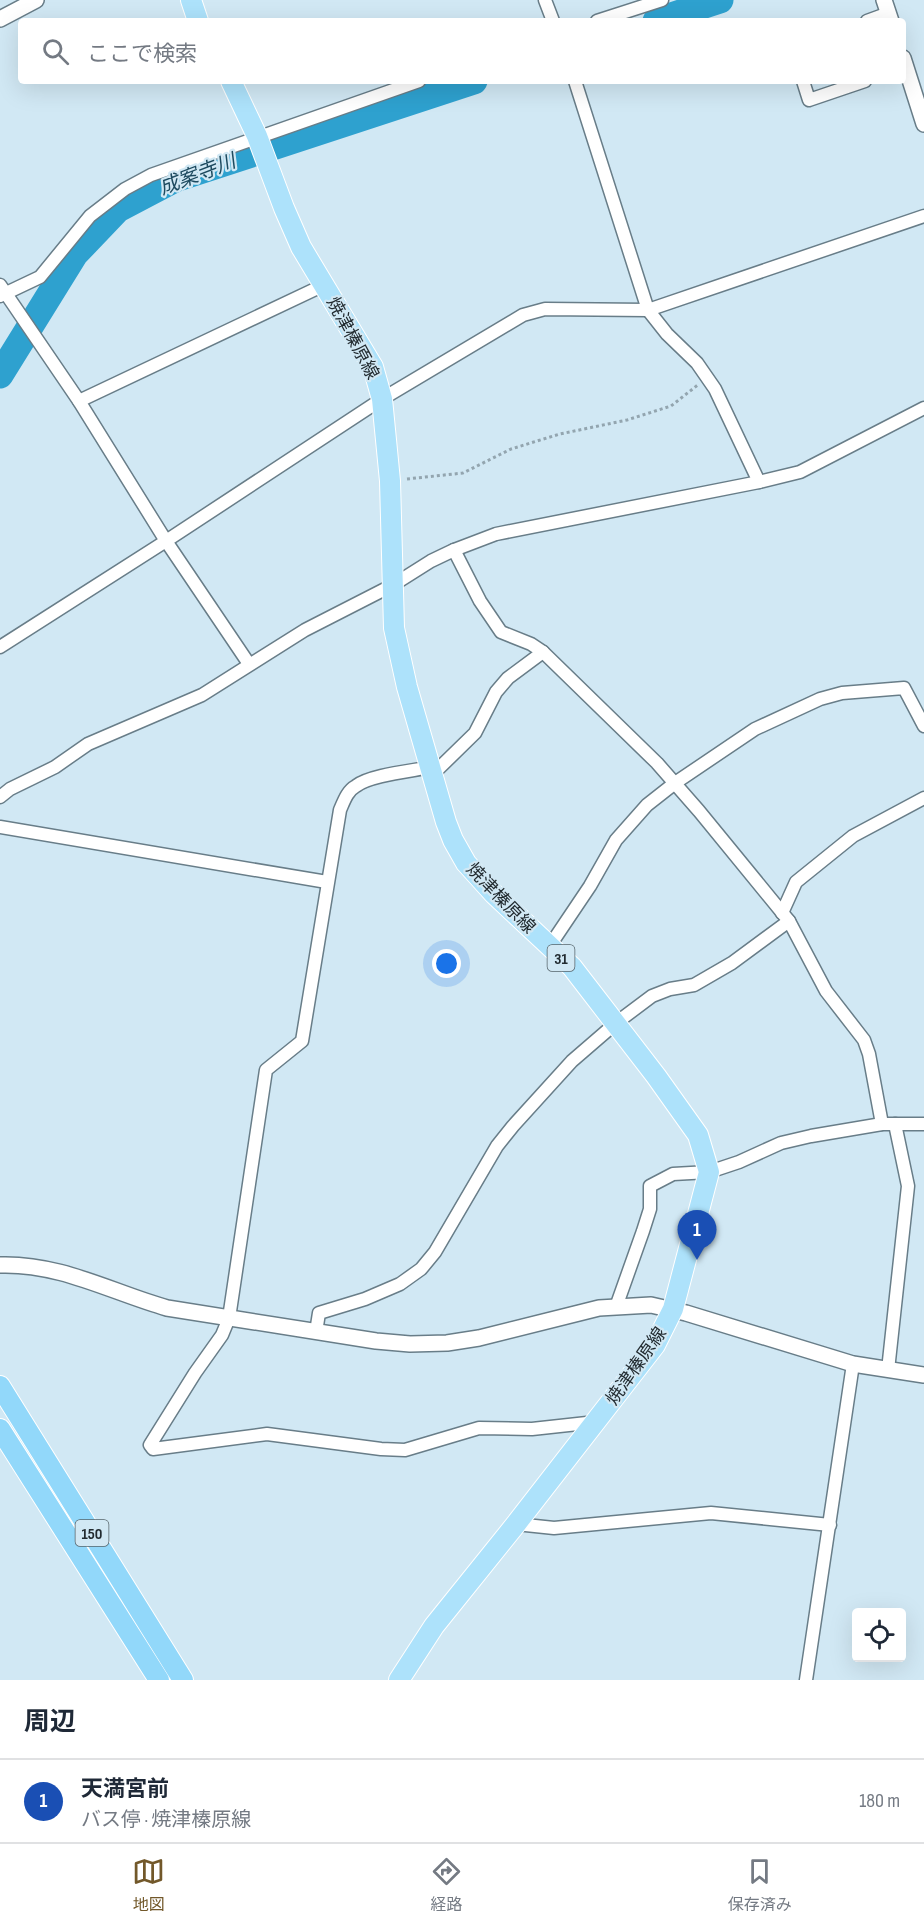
<!DOCTYPE html>
<html lang="ja">
<head>
<meta charset="utf-8">
<style>
  :root { --surface:#fff; --page:#f2f2f3; --text:#1f2937; --muted:#747a83; --line:#e0e1e3; --accent:#72582a }
  body { margin:0; font-family:"Sofia Sans Condensed","Noto Sans JP",sans-serif; background:var(--page); color:var(--text) }
  .controls { position:absolute; right:18px; bottom:18px; display:grid; overflow:hidden; border-radius:6px; box-shadow:0 6px 24px #0002 }
  .controls button { width:54px; height:54px; display:grid; place-items:center; padding:0; border:0; border-bottom:2px solid var(--line); background:var(--surface); color:var(--text); font:30px sans-serif }
  .you { position:absolute; left:447px; top:964px; width:21px; height:21px; margin:-15px; border:4px solid #fff; border-radius:50%; background:#1a73e8; box-shadow:0 0 0 9px #1a73e833 }
  .badge { display:grid; place-items:center; width:39px; height:39px; border-radius:50%; background:var(--accent); color:#fff; font-size:20px; font-weight:700 }
  .pin { position:absolute; translate:-50% -50px; filter:drop-shadow(0 2px 3px #0008) }
  .pin::after { content:''; position:absolute; top:32px; width:21px; height:18px; background:inherit; clip-path:polygon(0 0,100% 0,50% 100%) }
  .list { margin:0; padding:0; list-style:none }
  h2 { display:flex; justify-content:space-between; align-items:center; height:78px; margin:0; padding:0 24px; font-size:26px }
  h2 small { font-size:20px; font-weight:400; color:var(--muted) }
  .list li { display:grid; grid-template-columns:39px 1fr auto; gap:18px; align-items:center; box-sizing:border-box; height:84px; padding:0 24px; border-top:2px solid var(--line) }
  .list b { display:block; font-size:22px; white-space:nowrap }
  .list p { margin:0; font-size:20px; white-space:nowrap; color:var(--muted) }
  .list em { font-size:20px; font-style:normal; color:var(--muted) }
  .icon { flex:none; width:33px; height:33px; fill:none; stroke:currentColor; stroke-width:2; stroke-linecap:round; stroke-linejoin:round }
  .map { position:relative; flex:none; width:924px; height:1680px; overflow:hidden }
  .search { position:absolute; background:var(--surface); box-shadow:0 6px 24px #0002; left:18px; right:18px; top:18px; height:66px; display:flex; align-items:center; gap:15px; box-sizing:border-box; padding:0 21px; border-radius:6px; color:var(--muted); font-size:22px }
  .sheet { height:162px; background:var(--surface) }
  nav { display:flex; justify-content:space-around; align-items:center; box-sizing:border-box; height:84px; border-top:2px solid var(--line); background:var(--surface); font-size:16px; color:var(--muted) }
  nav a { display:grid; justify-items:center; gap:3px }
  nav .on { color:var(--accent) }
  .map>svg:first-child { display:block }
  .lines { fill:none; stroke-linecap:round; stroke-linejoin:round }
  .river { stroke:#2ea1cf; stroke-width:27 }
  .minor-casing { stroke:#687d88; stroke-width:15 }
  .tertiary-casing { stroke:#687d88; stroke-width:18 }
  .primary-casing { stroke:#fff; stroke-width:22 }
  .trunk-casing { stroke:#fff; stroke-width:22 }
  .path { stroke:#93a5af; stroke-width:3; stroke-dasharray:3 3; stroke-linecap:butt }
  .minor { stroke:#fff; stroke-width:12 }
  .tertiary { stroke:#fff; stroke-width:15 }
  .primary { stroke:#ade2fb; stroke-width:20 }
  .trunk { stroke:#92d8fa; stroke-width:20 }
  .labels { text-anchor:middle; stroke-width:4.5; stroke-linejoin:round; paint-order:stroke }
  .shield { fill:#d1e8f4; stroke:#56646b; stroke-width:1.5 }
  .shield-label { font-size:16px; font-weight:bold; fill:#222b30 }
  .street-label { font-size:18px; fill:#222b30; stroke:#d1e8f4 }
  .water-label { font-size:20px; font-style:italic; fill:#1d4a5f; stroke:#d1e8f4 }
</style>
</head>
<body>
<div class="map">
<svg width="924" height="1680" viewBox="0 0 924 1680">
  <rect width="100%" height="100%" fill="#d1e8f4"/>
  <g class="lines">
    <g class="river">
      <path d="M 656,21 L 720,0"/>
      <path d="M 0,375 L 75,254 L 118,209 L 175,179 L 474,81"/>
    </g>
    <g class="minor-casing">
      <g id="minor">
        <path d="M 545,0 L 553,21"/>
        <path d="M 597,21 L 662,0"/>
        <path d="M 867,21 L 889,13"/>
        <path d="M 575,81 L 648,310 L 667,334 L 697,363 L 715,389 L 759,482"/>
        <path d="M 803,81 L 809,100 L 865,81"/>
        <path d="M 0,285 L 79,401 L 166,541 L 249,664"/>
        <path d="M 0,296 L 40,277 L 90,216 L 125,189 L 151,175 L 419,81"/>
        <path d="M 79,401 L 324,285"/>
        <path d="M 454,550 L 480,601 L 501,632 L 531,644 L 543,652 L 657,763 L 699,811 L 789,921 L 826,991 L 864,1040 L 869,1054 L 882,1124"/>
        <path d="M 0,647 L 166,541 L 382,399 L 523,315 L 545,309 L 648,310 L 924,216"/>
        <path d="M 431,767 C 412,771 370,775 356,786 C 347,791 344,801 340,810 L 302,1041 L 266,1070 L 229,1318 L 222,1335 L 195,1373 L 150,1445 L 153,1449 L 267,1434 L 381,1449 L 405,1450 L 479,1428 L 532,1429 L 596,1422"/>
        <path d="M 432,775 L 475,733 L 496,692 L 508,678 L 543,652"/>
        <path d="M 0,797 L 10,789 L 55,767 L 88,744 L 202,695 L 305,630 L 393,585 L 431,561 L 454,550 L 496,534 L 759,482 L 800,472 L 924,408"/>
        <path d="M 0,827 L 327,882"/>
        <path d="M 782,913 L 796,882 L 853,836 L 924,798"/>
        <path d="M 549,947 L 590,886 L 616,840 L 647,805 L 675,783 L 755,729 L 820,699 L 842,693 L 904,688 L 924,726"/>
        <path d="M 616,1307 L 643,1231 L 650,1209 L 650,1186 L 673,1174 L 709,1172 L 739,1162 L 781,1143 L 811,1136 L 882,1124 L 924,1124"/>
        <path d="M 316,1332 L 319,1313 L 365,1299 L 400,1284 L 421,1269 L 435,1252 L 497,1146 L 513,1126 L 572,1061 L 616,1023 L 652,996 L 670,989 L 694,985 L 732,963 L 789,921"/>
        <path d="M 888,1370 L 908,1186 L 895,1124"/>
        <path d="M 516,1524 L 554,1528 L 711,1513 L 830,1525"/>
        <path d="M 806,1680 L 853,1364"/>
      </g>
    </g>
    <g class="tertiary-casing">
      <g id="tertiary">
        <path d="M 884,0 L 891,21"/>
        <path d="M 0,19 L 36,0"/>
        <path d="M 903,58 L 924,124"/>
        <path d="M 0,1265 C 60,1263 111,1292 167,1308 L 376,1341 L 410,1344 L 447,1343 L 479,1338 L 599,1308 L 651,1305 L 686,1313 L 853,1364 L 924,1375"/>
      </g>
    </g>
    <g class="primary-casing">
      <g id="primary">
        <path d="M 191,0 L 198,21"/>
        <path d="M 231,81 L 257,136 L 284,208 L 301,247 L 373,367 L 382,399 L 390,481 L 394,628 L 407,687 L 446,822 L 453,840 L 466,863 L 494,894 L 572,967 L 656,1076 L 698,1135 L 709,1172 L 673,1309 L 655,1345 L 516,1524 L 434,1626 L 399,1680"/>
      </g>
    </g>
    <g class="trunk-casing">
      <g id="trunk">
        <path d="M 0,1386 L 183,1680"/>
        <path d="M 0,1429 L 159,1680"/>
      </g>
    </g>
    <path class="path" d="M 407,479 L 463,473 L 511,449 L 560,434 L 627,420 L 671,406 L 699,384"/>
    <use href="#minor" class="minor"/>
    <use href="#tertiary" class="tertiary"/>
    <use href="#primary" class="primary"/>
    <use href="#trunk" class="trunk"/>
  </g>
  <g class="labels">
    <g class="shield">
      <rect x="547.5" y="945" width="27" height="26" rx="4.5"/>
      <rect x="75.5" y="1520" width="33" height="26" rx="4.5"/>
    </g>
    <g class="shield-label">
      <text x="561" y="964">31</text>
      <text x="92" y="1539">150</text>
    </g>
    <g class="street-label">
      <text transform="translate(353 338) rotate(62)" y="6">焼津榛原線</text>
      <text transform="translate(501 898) rotate(46)" y="6">焼津榛原線</text>
      <text transform="translate(636 1366) rotate(-55)" y="6">焼津榛原線</text>
    </g>
    <g class="water-label">
      <text transform="translate(197 174) rotate(-21)" y="7">成案寺川</text>
    </g>
  </g>
</svg>
<div class="controls">
<button><svg class="icon" aria-label="locate" viewBox="0 0 24 24"><circle cx="12" cy="12" r="6"/><path d="M12 2v4M12 18v4M2 12h4M18 12h4"/></svg></button>
</div>
<div class="you"></div>
<div class="pin badge" style="left:697px;top:1260px;background:#1a4fb4">1</div>
<div class="search"><svg class="icon" aria-label="search" viewBox="0 0 24 24"><circle cx="10" cy="10" r="6"/><path d="M15 15l6 6"/></svg>ここで検索</div>
</div>
<section class="sheet">
<h2>周辺<small></small></h2>
<ul class="list">
<li><span class="badge" style="background:#1a4fb4">1</span><div><b>天満宮前</b><p>バス停 · 焼津榛原線</p></div><em>180 m</em></li>
</ul>
</section>
<nav>
<a class="on"><svg class="icon" aria-label="map" viewBox="0 0 24 24"><path d="M3 6l6-2 6 2 6-2v14l-6 2-6-2-6 2zM9 4v14M15 6v14"/></svg>地図</a>
<a><svg class="icon" aria-label="directions" viewBox="0 0 24 24"><path d="M12 3l9 9-9 9-9-9zM9 14v-3h6M13 9l2 2-2 2"/></svg>経路</a>
<a><svg class="icon" aria-label="saved" viewBox="0 0 24 24"><path d="M7 4h10v16l-5-4-5 4z"/></svg>保存済み</a>
</nav>
</body>
</html>
